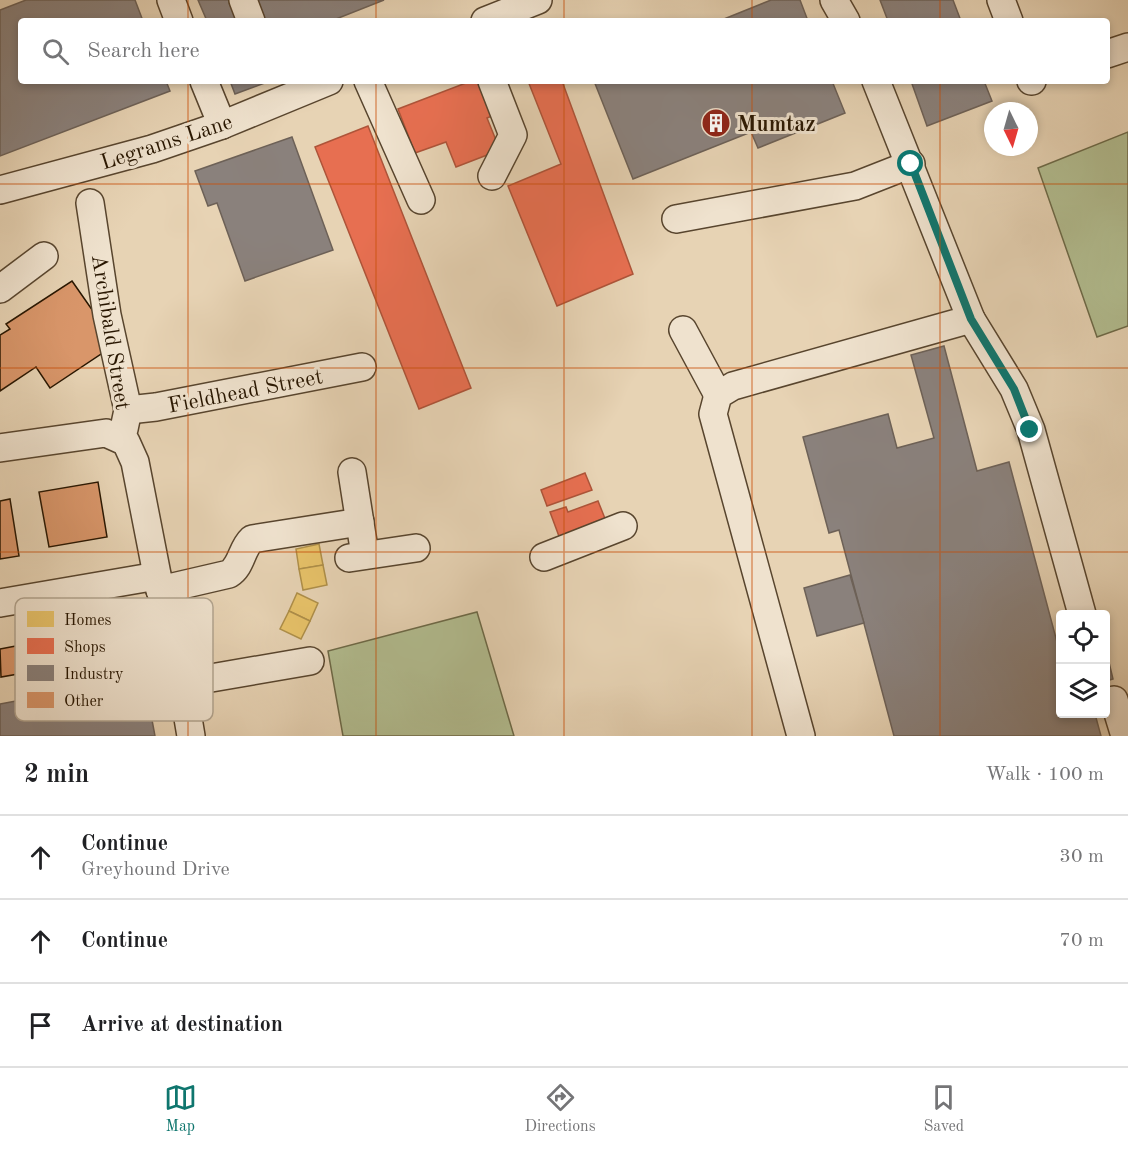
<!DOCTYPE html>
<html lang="en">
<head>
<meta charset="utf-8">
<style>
  :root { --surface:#fff; --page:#f6f6f6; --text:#202124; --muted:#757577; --line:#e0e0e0; --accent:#0f766e }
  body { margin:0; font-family:"Old Standard TT",serif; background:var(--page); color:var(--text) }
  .controls { position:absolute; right:18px; bottom:18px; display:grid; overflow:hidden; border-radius:6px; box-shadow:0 3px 9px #0003 }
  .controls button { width:54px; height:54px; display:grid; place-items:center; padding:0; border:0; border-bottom:2px solid var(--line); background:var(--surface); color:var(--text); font:30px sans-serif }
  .compass { position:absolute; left:984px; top:102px; width:54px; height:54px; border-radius:50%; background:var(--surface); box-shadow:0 3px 9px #0003; rotate:175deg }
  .stop { position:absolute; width:18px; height:18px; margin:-14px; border:4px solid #0f766e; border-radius:50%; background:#fff }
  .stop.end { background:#0f766e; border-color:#fff; box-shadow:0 2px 6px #0008 }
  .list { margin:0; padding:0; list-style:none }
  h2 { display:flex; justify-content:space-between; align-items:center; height:78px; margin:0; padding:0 24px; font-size:26px }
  h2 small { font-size:20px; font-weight:400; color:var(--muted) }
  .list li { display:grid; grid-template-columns:39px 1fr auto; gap:18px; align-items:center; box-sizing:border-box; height:84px; padding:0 24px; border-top:2px solid var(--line) }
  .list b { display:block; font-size:22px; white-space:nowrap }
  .list p { margin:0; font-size:20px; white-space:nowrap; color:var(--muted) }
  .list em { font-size:20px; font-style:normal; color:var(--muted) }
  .icon { flex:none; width:33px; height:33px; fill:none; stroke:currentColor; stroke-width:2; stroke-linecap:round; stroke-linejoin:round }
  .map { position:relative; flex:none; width:1128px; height:736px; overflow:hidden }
  .search { position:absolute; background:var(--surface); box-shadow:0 3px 9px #0003; left:18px; right:18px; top:18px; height:66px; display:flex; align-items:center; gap:15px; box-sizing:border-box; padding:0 21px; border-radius:6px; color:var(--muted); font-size:22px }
  .sheet { height:330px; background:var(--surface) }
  nav { display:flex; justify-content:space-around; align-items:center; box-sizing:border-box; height:84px; border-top:2px solid var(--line); background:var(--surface); font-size:16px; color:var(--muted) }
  nav a { display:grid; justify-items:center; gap:3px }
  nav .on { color:var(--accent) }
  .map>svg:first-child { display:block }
  .green { fill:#b2bd90; stroke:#6d6a48; stroke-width:1.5 }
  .homes { fill:#e9c46a; stroke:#af904a; stroke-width:1.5 }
  .shops { fill:#e76f51; stroke:#ae5439; stroke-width:1.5 }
  .industry { fill:#8a817c; stroke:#6d6157; stroke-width:1.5 }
  .building { fill:#d9966a; stroke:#281601; stroke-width:1.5 }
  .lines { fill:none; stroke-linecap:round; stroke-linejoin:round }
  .minor-casing { stroke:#58452e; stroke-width:30 }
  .minor { stroke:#efe2ce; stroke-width:27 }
  .route { stroke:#0f766e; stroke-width:8 }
  .grid { fill:none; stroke:#cb4f0a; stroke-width:1.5; stroke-opacity:0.55 }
  .labels { text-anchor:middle; stroke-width:6; stroke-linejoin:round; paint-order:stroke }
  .poi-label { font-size:22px; font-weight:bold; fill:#281601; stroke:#efe2ce; text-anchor:start }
  .street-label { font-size:22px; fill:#281601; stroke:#efe2ce }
  .key { fill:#efe2ce; stroke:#b3a590; stroke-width:1.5 }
  .key-label { font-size:16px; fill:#281601 }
</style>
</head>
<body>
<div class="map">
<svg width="1128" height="736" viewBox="0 0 1128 736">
  <rect width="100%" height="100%" fill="#e7d3b4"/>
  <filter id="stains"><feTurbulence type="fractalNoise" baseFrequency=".00333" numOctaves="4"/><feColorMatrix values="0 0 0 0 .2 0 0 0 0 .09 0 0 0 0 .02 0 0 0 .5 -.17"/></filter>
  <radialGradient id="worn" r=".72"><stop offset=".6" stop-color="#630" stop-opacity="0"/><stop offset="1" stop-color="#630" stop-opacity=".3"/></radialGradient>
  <g class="green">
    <path d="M 1128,132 L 1128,326 L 1097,337 L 1038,168 Z"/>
    <path d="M 477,612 L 514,736 L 343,736 L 328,651 Z"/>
  </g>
  <g class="homes">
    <path d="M 319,544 L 323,565 L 299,569 L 296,549 Z"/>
    <path d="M 323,565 L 327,585 L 303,590 L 299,569 Z"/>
    <path d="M 297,593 L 318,603 L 310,621 L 289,611 Z"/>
    <path d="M 289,611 L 310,621 L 301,639 L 280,629 Z"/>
  </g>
  <g class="shops">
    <path d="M 471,81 L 479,81 L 492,116 L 487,118 L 500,150 L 456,167 L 446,142 L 415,153 L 398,109 Z"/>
    <path d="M 528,81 L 562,81 L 633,274 L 557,306 L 508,186 L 561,164 Z"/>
    <path d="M 368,126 L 471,388 L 419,409 L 315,147 Z"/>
    <path d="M 585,473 L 592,490 L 547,506 L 541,490 Z"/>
    <path d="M 598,501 L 606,521 L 560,539 L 550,512 L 566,507 L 568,512 Z"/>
  </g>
  <g class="industry">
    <path d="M 26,0 L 135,0 L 143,21 L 21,21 L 21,81 L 166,81 L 170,91 L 0,156 L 0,10 Z"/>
    <path d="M 198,0 L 229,0 L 237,21 L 207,21 Z"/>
    <path d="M 257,0 L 384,0 L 331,21 L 265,21 Z"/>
    <path d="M 771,0 L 800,0 L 808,21 L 719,21 Z"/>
    <path d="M 880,0 L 953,0 L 961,21 L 888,21 Z"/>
    <path d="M 230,81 L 270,81 L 235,94 Z"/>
    <path d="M 594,81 L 832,81 L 845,113 L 758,148 L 751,132 L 633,179 Z"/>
    <path d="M 911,81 L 984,81 L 992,101 L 927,126 Z"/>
    <path d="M 292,137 L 333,250 L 245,281 L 217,203 L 208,206 L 195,171 Z"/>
    <path d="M 944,346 L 977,471 L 1009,462 L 1057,642 L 1060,641 L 1060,714 L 1095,714 L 1101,736 L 894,736 L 839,530 L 829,533 L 803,437 L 888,414 L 897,448 L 934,438 L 911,355 Z"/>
    <path d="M 850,575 L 864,623 L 817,636 L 804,588 Z"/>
    <path d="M 1106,650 L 1113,679 L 1106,681 Z"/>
    <path d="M 144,677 L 155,736 L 0,736 L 0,704 Z"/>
  </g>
  <g class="building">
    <path d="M 72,281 L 116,344 L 50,388 L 36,367 L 0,391 L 0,335 L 10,329 L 6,324 Z"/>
    <path d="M 98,482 L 107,537 L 49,547 L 39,492 Z"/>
    <path d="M 10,499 L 19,556 L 0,559 L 0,501 Z"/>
    <path d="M 53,639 L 58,667 L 1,677 L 0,649 Z"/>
  </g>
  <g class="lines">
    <g class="minor-casing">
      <g id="minor">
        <path d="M 171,0 L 179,21"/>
        <path d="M 243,0 L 251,21"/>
        <path d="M 834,0 L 846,21"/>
        <path d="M 1001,0 L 1009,21"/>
        <path d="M 485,21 L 538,0"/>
        <path d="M 1107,54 L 1128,47"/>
        <path d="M 204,81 L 222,125"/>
        <path d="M 368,81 L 421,200"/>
        <path d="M 492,81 L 513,135 L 492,176"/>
        <path d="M 1031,81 L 1032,81"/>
        <path d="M 0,190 L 152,149 L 222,125 L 329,81"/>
        <path d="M 90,203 L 107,315 L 128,410 L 124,429 L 119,436"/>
        <path d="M 676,219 L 855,186 L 911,164"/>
        <path d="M 0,289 L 44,256"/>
        <path d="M 971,319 L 1014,389 L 1031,430 L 1082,614"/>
        <path d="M 683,330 L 718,395"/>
        <path d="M 128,410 L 156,407 L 362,367"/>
        <path d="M 0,448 L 106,433 L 126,442 L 135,462 L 160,590 L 172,623 L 191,736"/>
        <path d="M 352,472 L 365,555"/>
        <path d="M 544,557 L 623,526"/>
        <path d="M 349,558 L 416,548"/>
        <path d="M 160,590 L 229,574 C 242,566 241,549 252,539 L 360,522"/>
        <path d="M 0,603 L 157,576"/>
        <path d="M 182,683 L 310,661"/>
        <path d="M 1114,700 L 1125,736"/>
        <path d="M 801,736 L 713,414 L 718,395 L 733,386 L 971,319 L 876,81"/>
      </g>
    </g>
    <use href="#minor" class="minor"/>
  </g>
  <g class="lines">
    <path class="route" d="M 911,164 L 971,319 L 1014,389 L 1030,430"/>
  </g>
  <path class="grid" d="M 188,0 L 188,21M 376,0 L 376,21M 564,0 L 564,21M 752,0 L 752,21M 940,0 L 940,21M 188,81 L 188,736M 376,81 L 376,736M 564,81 L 564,736M 752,81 L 752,736M 940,81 L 940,736M 0,184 L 1128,184M 0,368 L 1128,368M 0,552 L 1128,552"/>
  <defs>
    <g id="building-disc" transform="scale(1.5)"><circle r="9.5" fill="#8f2418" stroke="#efe2ce"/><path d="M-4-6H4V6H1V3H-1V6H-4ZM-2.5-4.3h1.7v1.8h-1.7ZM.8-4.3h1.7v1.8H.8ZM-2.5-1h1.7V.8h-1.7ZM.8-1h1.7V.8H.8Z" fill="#fff"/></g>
  </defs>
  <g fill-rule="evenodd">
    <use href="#building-disc" x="716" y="123"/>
  </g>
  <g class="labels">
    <g class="poi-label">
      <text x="737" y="131">Mumtaz</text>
    </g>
    <g class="street-label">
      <text transform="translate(166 141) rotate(-18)" y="8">Legrams Lane</text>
      <text transform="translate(112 332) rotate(81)" y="8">Archibald Street</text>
      <text transform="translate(245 390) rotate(-11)" y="8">Fieldhead Street</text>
    </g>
  </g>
  <rect x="15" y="598" width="198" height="123" rx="9" class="key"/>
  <rect x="27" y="611" width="27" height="16" fill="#e9c46a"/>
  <rect x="27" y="638" width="27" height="16" fill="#e76f51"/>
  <rect x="27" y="665" width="27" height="16" fill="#8a817c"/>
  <rect x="27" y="692" width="27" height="16" fill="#d9966a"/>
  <g class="key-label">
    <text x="64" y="625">Homes</text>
    <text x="64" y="652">Shops</text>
    <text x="64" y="679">Industry</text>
    <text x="64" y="706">Other</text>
  </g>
  <rect width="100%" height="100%" filter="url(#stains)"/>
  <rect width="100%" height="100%" fill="url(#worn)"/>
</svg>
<div class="controls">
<button><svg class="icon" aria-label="locate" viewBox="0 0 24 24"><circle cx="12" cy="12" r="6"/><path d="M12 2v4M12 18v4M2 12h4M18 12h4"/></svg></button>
<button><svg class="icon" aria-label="layers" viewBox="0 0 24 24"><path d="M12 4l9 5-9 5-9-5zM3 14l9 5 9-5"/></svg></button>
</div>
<svg class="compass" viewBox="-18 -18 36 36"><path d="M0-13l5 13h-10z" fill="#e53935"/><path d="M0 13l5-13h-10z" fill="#757577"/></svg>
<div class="stop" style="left:911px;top:164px"></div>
<div class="stop end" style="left:1030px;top:430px"></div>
<div class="search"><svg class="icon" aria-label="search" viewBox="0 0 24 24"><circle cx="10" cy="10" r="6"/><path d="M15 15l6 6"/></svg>Search here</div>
</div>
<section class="sheet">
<h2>2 min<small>Walk · 100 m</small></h2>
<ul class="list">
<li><svg class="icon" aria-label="ahead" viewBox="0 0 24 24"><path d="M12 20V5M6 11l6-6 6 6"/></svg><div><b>Continue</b><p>Greyhound Drive</p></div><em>30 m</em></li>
<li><svg class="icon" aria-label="ahead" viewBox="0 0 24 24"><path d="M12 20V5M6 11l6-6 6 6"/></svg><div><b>Continue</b></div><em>70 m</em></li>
<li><svg class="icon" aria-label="arrive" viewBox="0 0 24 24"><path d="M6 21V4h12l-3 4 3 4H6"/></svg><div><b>Arrive at destination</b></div></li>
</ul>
</section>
<nav>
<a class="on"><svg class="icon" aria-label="map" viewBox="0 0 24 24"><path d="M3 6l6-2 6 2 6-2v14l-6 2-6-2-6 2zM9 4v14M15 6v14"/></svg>Map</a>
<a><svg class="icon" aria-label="directions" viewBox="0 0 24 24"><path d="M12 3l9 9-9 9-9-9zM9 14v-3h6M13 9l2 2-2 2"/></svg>Directions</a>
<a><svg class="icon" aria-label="saved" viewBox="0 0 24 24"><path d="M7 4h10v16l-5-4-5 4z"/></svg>Saved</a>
</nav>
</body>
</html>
